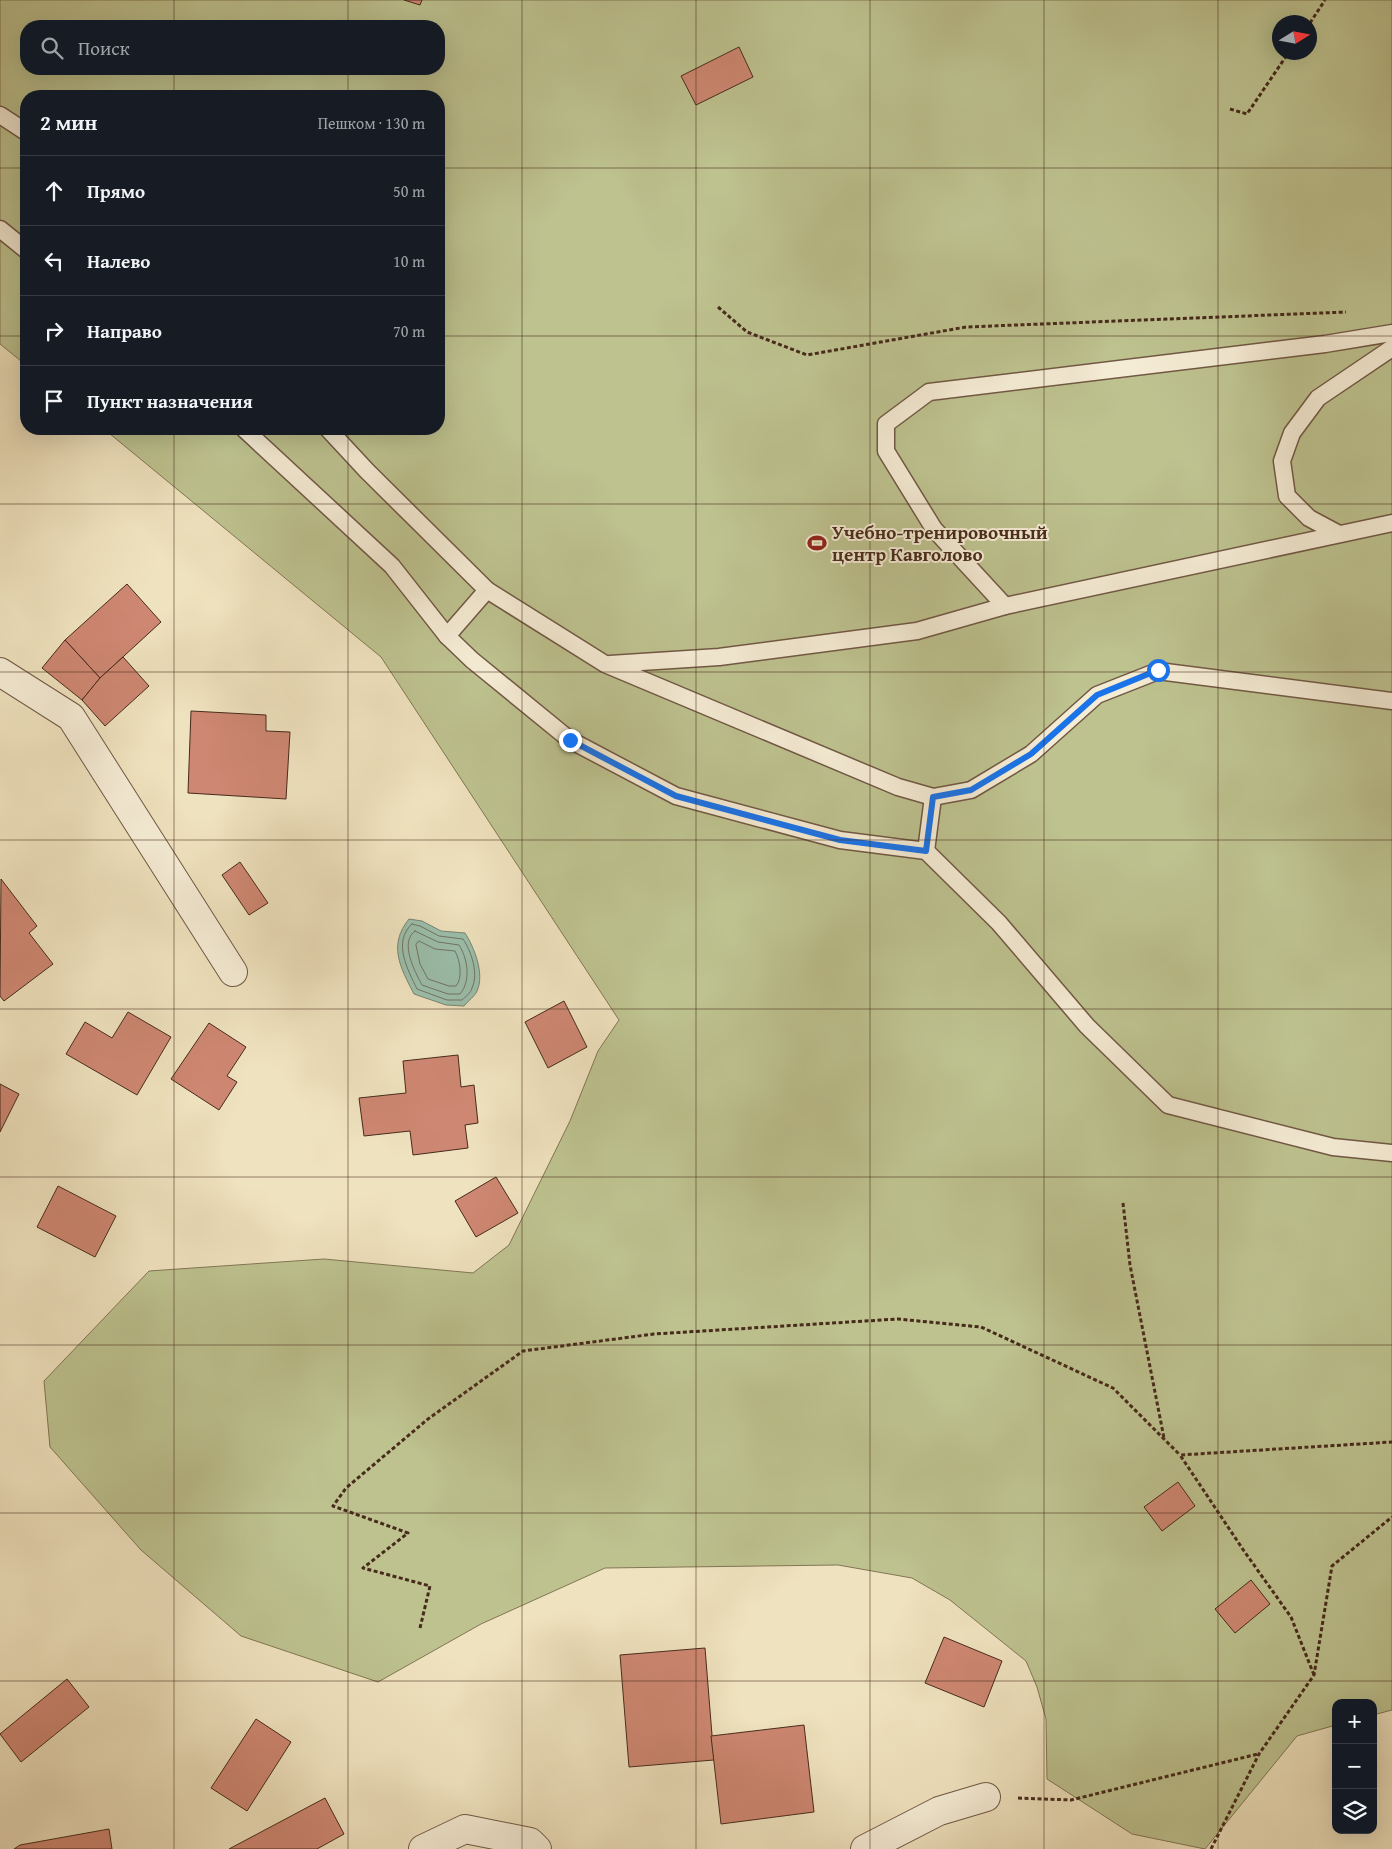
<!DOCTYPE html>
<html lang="ru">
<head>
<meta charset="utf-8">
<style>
  :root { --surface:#171b24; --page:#242831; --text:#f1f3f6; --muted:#9ea1a6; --line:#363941 }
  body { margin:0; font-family:"Gentium Book Plus",serif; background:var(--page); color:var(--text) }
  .controls { position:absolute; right:15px; bottom:15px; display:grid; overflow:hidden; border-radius:10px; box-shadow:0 5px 20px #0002 }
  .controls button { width:45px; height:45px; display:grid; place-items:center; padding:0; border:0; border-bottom:1px solid var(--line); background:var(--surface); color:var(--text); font:25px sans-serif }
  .compass { position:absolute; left:1272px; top:15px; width:45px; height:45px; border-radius:50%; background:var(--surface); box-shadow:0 5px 20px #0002; rotate:79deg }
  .stop { position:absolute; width:15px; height:15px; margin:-11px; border:4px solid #1a73e8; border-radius:50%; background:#fff }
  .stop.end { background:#1a73e8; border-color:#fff; box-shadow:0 1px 5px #0008 }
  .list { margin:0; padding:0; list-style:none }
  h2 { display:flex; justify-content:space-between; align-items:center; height:65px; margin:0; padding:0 20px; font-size:21px }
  h2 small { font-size:16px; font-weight:400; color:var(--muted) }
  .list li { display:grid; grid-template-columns:32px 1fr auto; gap:15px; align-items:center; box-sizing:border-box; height:70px; padding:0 20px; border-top:1px solid var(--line) }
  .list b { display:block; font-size:19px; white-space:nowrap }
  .list em { font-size:16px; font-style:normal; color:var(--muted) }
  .icon { flex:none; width:28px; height:28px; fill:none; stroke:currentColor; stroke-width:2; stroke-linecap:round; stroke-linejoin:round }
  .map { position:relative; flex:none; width:1392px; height:1849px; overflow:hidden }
  .search { position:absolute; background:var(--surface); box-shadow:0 5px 20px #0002; left:20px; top:20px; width:425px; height:55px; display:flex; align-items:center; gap:12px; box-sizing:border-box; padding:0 18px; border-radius:20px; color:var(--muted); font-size:19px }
  .panel { position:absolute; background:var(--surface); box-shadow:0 5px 20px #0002; left:20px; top:90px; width:425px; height:345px; border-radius:20px }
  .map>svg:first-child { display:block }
  .green { fill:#bdc28f; stroke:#827655; fill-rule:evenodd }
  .water { fill:#9bbfac; stroke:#798372 }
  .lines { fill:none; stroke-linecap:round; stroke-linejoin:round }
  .shore { stroke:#717464; stroke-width:1 }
  .building { fill:#ce8772; stroke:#472a1b }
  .lane-casing { stroke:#715844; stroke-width:19 }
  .street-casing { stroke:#715844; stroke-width:30 }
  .path { stroke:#472a1b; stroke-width:3; stroke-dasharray:4 2.5; stroke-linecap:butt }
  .lane { stroke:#f5ecd5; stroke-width:16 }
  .street { stroke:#f5ecd5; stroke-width:28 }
  .route { stroke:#1a73e8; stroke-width:6 }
  .grid { fill:none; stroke:#472a1b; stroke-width:1; stroke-opacity:0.55 }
  .labels { text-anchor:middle; stroke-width:4; stroke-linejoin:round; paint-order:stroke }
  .poi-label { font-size:19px; font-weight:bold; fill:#472a1b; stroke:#f5ecd5; text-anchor:start }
</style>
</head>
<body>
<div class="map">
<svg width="1392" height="1849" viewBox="0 0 1392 1849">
  <rect width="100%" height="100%" fill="#efe2be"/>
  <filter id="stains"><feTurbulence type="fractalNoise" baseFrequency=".004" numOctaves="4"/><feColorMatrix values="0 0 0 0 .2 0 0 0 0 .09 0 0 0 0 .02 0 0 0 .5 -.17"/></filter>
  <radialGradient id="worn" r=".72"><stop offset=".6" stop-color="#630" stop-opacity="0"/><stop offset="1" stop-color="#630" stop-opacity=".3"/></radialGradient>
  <path class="green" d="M 0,0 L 1392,0 L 1392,1710 L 1373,1715 L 1373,1703 L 1336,1703 L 1336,1725 L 1297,1736 L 1205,1849 L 1132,1834 L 1047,1779 L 1046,1719 L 1037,1687 L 1026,1661 L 950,1600 L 912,1578 L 838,1565 L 605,1568 L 481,1624 L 378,1682 L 241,1636 L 141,1550 L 50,1447 L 44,1381 L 149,1271 L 324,1259 L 473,1273 L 509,1245 L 570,1121 L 598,1051 L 619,1020 L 381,657 L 104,429 L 439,429 L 439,96 L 26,96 L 26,365 L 0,344 ZM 1280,22 L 1310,22 L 1310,52 L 1280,52 ZM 26,26 L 439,26 L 439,69 L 26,69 Z"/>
  <path class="water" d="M 409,919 L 422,921 L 441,931 L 465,933 C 474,947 485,974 477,991 C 475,996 468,1001 464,1006 L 446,1005 L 414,994 C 400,967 388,945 409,919 Z"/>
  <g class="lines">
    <g class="shore">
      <path d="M 412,924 L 420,926 L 439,936 L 463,939 C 471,951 479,973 472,988 C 471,993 465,997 462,1000 L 447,1000 L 417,989 C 408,970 392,942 412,924 Z"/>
      <path d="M 415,931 L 438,942 L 459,945 C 468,959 471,981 460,994 L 448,994 L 422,985 C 415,972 399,942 415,931 Z"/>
      <path d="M 419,941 L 435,949 L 455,951 C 460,960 463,978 456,986 L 449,986 L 428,979 L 420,964 L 416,945 Z"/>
    </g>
  </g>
  <g class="building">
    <path d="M 404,0 L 422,0 L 420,5 Z"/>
    <path d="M 739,47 L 753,77 L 696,105 L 681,76 Z"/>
    <path d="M 127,584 L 161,622 L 100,678 L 65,640 Z"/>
    <path d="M 65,640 L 100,678 L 82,700 L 42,668 Z"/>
    <path d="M 123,657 L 149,686 L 105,726 L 82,700 L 100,678 Z"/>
    <path d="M 191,711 L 266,715 L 266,731 L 290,732 L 286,799 L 188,793 Z"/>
    <path d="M 240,862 L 268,903 L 249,915 L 222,875 Z"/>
    <path d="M 1,879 L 37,926 L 29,933 L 53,964 L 4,1001 L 0,996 Z"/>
    <path d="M 564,1001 L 587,1047 L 548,1068 L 525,1022 Z"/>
    <path d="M 128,1012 L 171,1037 L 137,1095 L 66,1054 L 85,1022 L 112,1038 Z"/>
    <path d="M 209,1023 L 246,1047 L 227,1076 L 237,1082 L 219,1110 L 171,1079 Z"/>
    <path d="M 458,1055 L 461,1087 L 474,1085 L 478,1123 L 465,1125 L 468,1148 L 413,1155 L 410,1131 L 364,1136 L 359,1098 L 406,1093 L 403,1061 Z"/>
    <path d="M 0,1084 L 19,1094 L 0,1132 Z"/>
    <path d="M 496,1177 L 518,1213 L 476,1237 L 455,1201 Z"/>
    <path d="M 58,1186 L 116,1216 L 95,1257 L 37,1227 Z"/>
    <path d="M 1178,1482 L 1195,1506 L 1162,1531 L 1144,1507 Z"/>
    <path d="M 1251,1580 L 1270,1604 L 1235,1633 L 1215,1609 Z"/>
    <path d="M 944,1637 L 1002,1661 L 984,1707 L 925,1683 Z"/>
    <path d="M 705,1648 L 714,1760 L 629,1767 L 620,1655 Z"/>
    <path d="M 67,1679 L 89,1707 L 21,1762 L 0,1734 Z"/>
    <path d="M 256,1719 L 291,1742 L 247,1811 L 211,1788 Z"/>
    <path d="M 804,1725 L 814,1812 L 721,1824 L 711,1736 Z"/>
    <path d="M 325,1798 L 344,1834 L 317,1849 L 229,1849 Z"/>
    <path d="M 109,1829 L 112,1849 L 14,1849 L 20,1845 Z"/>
  </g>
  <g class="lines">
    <g class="lane-casing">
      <g id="lane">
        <path d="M 0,115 L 26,132"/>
        <path d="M 0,229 L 26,250"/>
        <path d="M 1392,333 L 1325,344 L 929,392 L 886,424 L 886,451 L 934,529 L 1005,606 L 1392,523"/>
        <path d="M 244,429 L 392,566 L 447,636 L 472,660 L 570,740 L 676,796 L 840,840 L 926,851 L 999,923 L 1087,1026 L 1168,1105 L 1333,1147 L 1392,1153"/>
        <path d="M 328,429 L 367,471 L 487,590 L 605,664 L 898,787 L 933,797 L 971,790 L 1031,754 L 1097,695 L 1158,671 L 1392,701"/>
        <path d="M 1339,534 L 1309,518 L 1287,496 L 1282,461 L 1292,433 L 1318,398 L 1392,348"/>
        <path d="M 447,636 L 487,590"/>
        <path d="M 610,664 L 719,657 L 917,631 L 1005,606"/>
        <path d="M 926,851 L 933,797"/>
      </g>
    </g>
    <g class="street-casing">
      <g id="street">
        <path d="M 0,672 L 71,717 L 233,972"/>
        <path d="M 423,1849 L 465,1829 L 530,1842 L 537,1849"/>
        <path d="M 865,1849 L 939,1811 L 986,1797"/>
      </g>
    </g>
    <g class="path">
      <path d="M 1310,23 L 1325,0"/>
      <path d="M 1230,109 L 1247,114 L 1289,52"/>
      <path d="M 718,307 L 747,332 L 807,355 L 966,327 L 1346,312"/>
      <path d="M 1123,1203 L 1130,1265 L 1164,1438"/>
      <path d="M 420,1628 L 430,1586 L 363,1568 L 408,1533 L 333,1506 L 346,1488 L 428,1419 L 523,1351 L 654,1334 L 898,1319 L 981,1327 L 1113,1388 L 1180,1455"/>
      <path d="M 1314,1675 L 1291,1617 L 1244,1551 L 1180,1455 L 1392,1442"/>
      <path d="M 1018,1798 L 1071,1800 L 1258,1754"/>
      <path d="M 1211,1849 L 1259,1754 L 1314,1675 L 1332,1566 L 1392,1517"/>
    </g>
    <use href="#lane" class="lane"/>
    <use href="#street" class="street"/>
  </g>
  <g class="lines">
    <path class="route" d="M 570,740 L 676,796 L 840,840 L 926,851 L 933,797 L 971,790 L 1031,754 L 1097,695 L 1158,670"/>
  </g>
  <path class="grid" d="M 174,0 L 174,26M 348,0 L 348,26M 522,0 L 522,1849M 696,0 L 696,1849M 870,0 L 870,1849M 1044,0 L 1044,1849M 1218,0 L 1218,1849M 174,69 L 174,96M 348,69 L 348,96M 0,168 L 26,168M 439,168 L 1392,168M 0,336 L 26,336M 439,336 L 1392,336M 174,429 L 174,1849M 348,429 L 348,1849M 0,504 L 1392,504M 0,672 L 1392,672M 0,840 L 1392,840M 0,1009 L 1392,1009M 0,1177 L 1392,1177M 0,1345 L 1392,1345M 0,1513 L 1392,1513M 0,1681 L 1392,1681"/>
  <defs>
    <g id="stadium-bare" transform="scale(1.5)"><path d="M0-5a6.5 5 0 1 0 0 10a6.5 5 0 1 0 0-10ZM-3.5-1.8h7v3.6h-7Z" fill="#8f2418" stroke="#f5ecd5" stroke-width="2.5" paint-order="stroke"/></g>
  </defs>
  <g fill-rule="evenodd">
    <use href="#stadium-bare" x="817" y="543"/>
  </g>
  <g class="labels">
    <g class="poi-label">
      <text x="832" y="539">Учебно-тренировочный<tspan x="832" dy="22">центр Кавголово</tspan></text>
    </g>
  </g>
  <rect width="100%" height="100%" filter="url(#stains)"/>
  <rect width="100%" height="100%" fill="url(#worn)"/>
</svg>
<div class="controls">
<button>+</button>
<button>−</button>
<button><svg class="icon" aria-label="layers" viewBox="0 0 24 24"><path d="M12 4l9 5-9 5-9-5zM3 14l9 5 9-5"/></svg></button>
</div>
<svg class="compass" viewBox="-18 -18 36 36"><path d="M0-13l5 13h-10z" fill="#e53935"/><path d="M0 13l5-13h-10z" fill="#9ea1a6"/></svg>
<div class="stop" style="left:1158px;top:670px"></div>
<div class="stop end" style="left:570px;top:740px"></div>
<div class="search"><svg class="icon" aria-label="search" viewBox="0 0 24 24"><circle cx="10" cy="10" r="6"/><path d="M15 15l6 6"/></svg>Поиск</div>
<section class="panel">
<h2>2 мин<small>Пешком · 130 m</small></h2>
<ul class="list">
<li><svg class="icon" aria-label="ahead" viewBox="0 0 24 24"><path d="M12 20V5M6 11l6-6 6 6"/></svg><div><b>Прямо</b></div><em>50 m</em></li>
<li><svg class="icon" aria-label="left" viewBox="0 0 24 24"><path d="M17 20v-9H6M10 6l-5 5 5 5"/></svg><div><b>Налево</b></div><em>10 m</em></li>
<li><svg class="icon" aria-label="right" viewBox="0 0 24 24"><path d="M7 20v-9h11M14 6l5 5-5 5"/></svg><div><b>Направо</b></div><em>70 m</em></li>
<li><svg class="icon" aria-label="arrive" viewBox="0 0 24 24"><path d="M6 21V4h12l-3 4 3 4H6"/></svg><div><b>Пункт назначения</b></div></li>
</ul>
</section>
</div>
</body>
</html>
